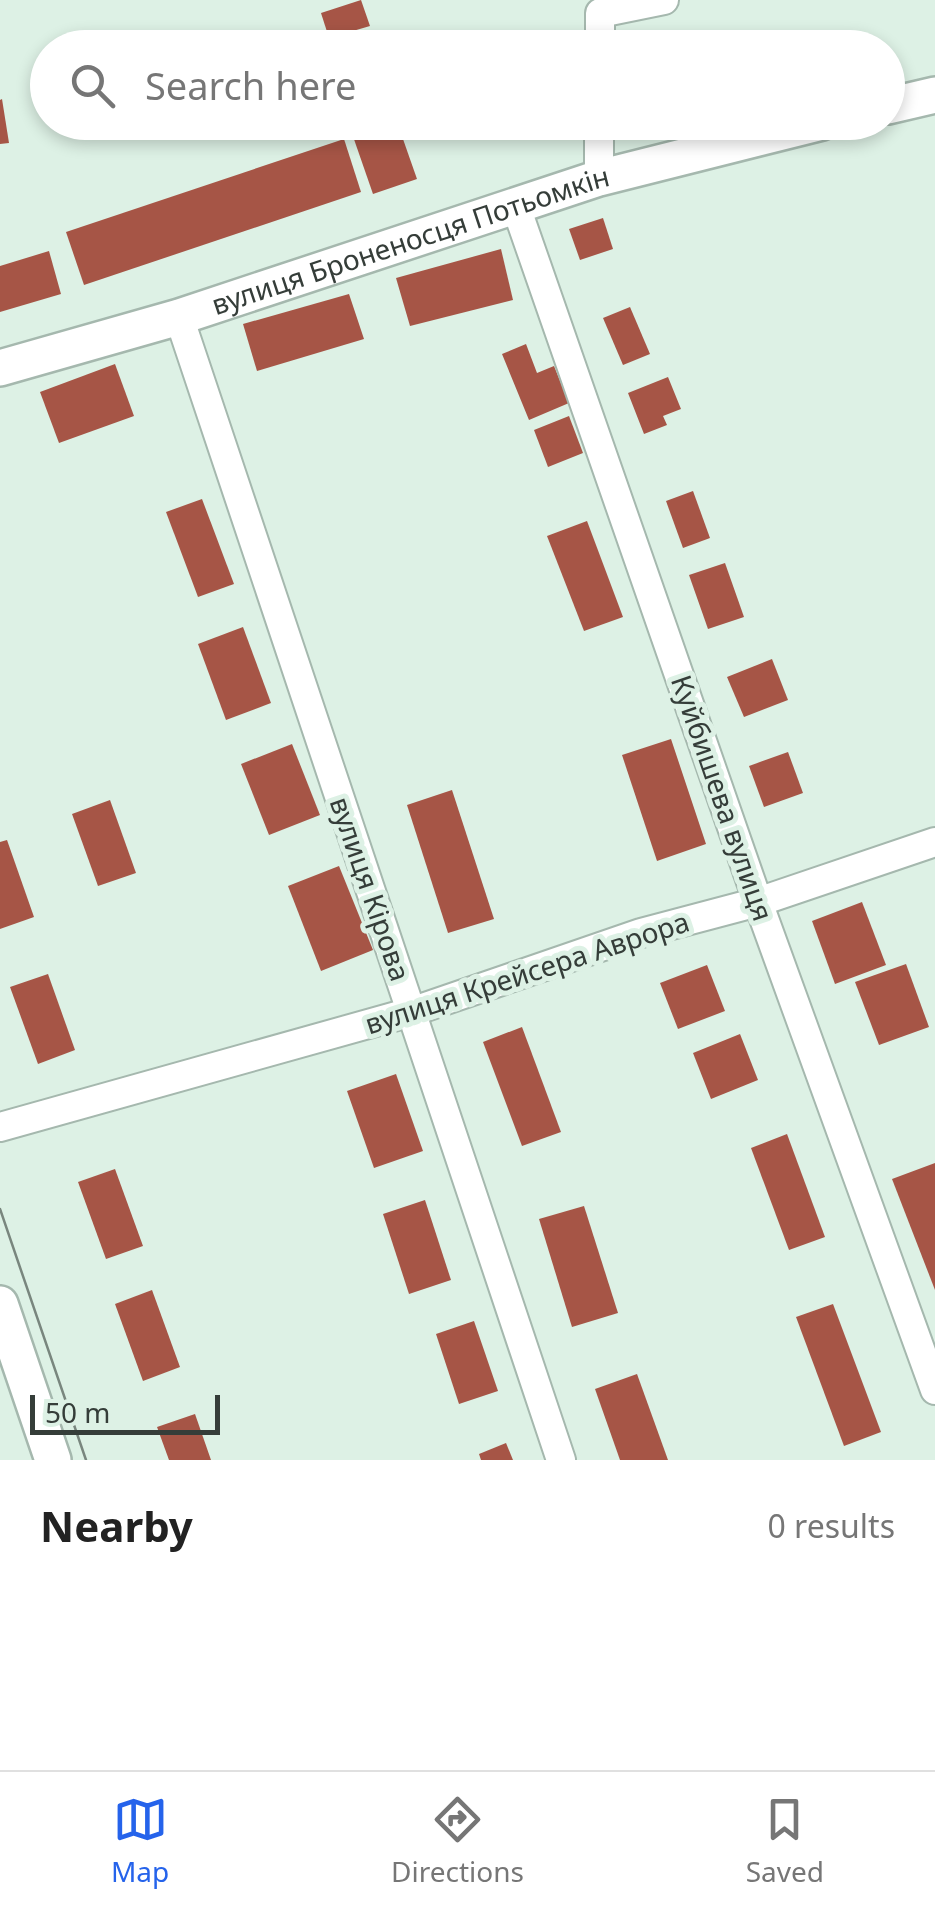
<!DOCTYPE html>
<html lang="en">
<head>
<meta charset="utf-8">
<style>
  :root { --surface:#fff; --page:#f2f2f2; --text:#222; --muted:#767676; --line:#e0e0e0; --accent:#2563eb }
  body { margin:0; font-family:"Noto Sans",sans-serif; background:var(--page); color:var(--text) }
  .scale { position:absolute; left:30px; bottom:25px; width:190px; box-sizing:border-box; padding-left:10px; border:5px solid #353d39; border-top:0; font-size:28px; line-height:35px; white-space:nowrap; color:#353d39; -webkit-text-stroke:8px #ddf1e5; paint-order:stroke }
  .list { margin:0; padding:0; list-style:none }
  h2 { display:flex; justify-content:space-between; align-items:center; height:130px; margin:0; padding:0 40px; font-size:42px }
  h2 small { font-size:32px; font-weight:400; color:var(--muted) }
  .icon { flex:none; width:55px; height:55px; fill:none; stroke:currentColor; stroke-width:2; stroke-linecap:round; stroke-linejoin:round }
  .map { position:relative; flex:none; width:935px; height:1460px; overflow:hidden }
  .search { position:absolute; background:var(--surface); box-shadow:0 5px 15px #0003; left:30px; right:30px; top:30px; height:110px; display:flex; align-items:center; gap:25px; box-sizing:border-box; padding:0 35px; border-radius:55px; color:var(--muted); font-size:38px }
  .sheet { height:310px; background:var(--surface) }
  nav { display:flex; justify-content:space-around; align-items:center; box-sizing:border-box; height:140px; border-top:2px solid var(--line); background:var(--surface); font-size:28px; color:var(--muted) }
  nav a { display:grid; justify-items:center; gap:5px }
  nav .on { color:var(--accent) }
  .map>svg:first-child { display:block }
  .building { fill:#a65546 }
  .lines { fill:none; stroke-linecap:round; stroke-linejoin:round }
  .minor-casing { stroke:#a5b8ae; stroke-width:32 }
  .tertiary-casing { stroke:#a5b8ae; stroke-width:40 }
  .minor { stroke:#fff; stroke-width:28 }
  .tertiary { stroke:#fff; stroke-width:35 }
  .tram { stroke:#79867e; stroke-width:2.5 }
  .labels { text-anchor:middle; stroke-width:10; stroke-linejoin:round; paint-order:stroke }
  .street-label { font-size:28px; fill:#353d39; stroke:#ddf1e5 }
</style>
</head>
<body>
<div class="map">
<svg width="935" height="1460" viewBox="0 0 935 1460">
  <rect width="100%" height="100%" fill="#ddf1e5"/>
  <g class="building">
    <path d="M 361,0 L 370,26 L 329,38 L 321,13 Z"/>
    <path d="M 322,39 L 325,48 L 300,48 L 300,47 Z"/>
    <path d="M 2,99 L 9,143 L 0,144 L 0,100 Z"/>
    <path d="M 348,122 L 397,122 L 417,179 L 373,194 Z"/>
    <path d="M 344,139 L 361,192 L 84,285 L 66,232 Z"/>
    <path d="M 603,218 L 613,249 L 580,260 L 569,229 Z"/>
    <path d="M 501,249 L 513,300 L 410,326 L 396,278 Z"/>
    <path d="M 49,251 L 61,294 L 0,312 L 0,266 Z"/>
    <path d="M 349,294 L 364,339 L 257,371 L 243,324 Z"/>
    <path d="M 630,307 L 650,354 L 623,365 L 603,318 Z"/>
    <path d="M 526,344 L 537,373 L 554,366 L 569,403 L 529,420 L 502,354 Z"/>
    <path d="M 115,364 L 134,416 L 59,443 L 40,392 Z"/>
    <path d="M 668,377 L 681,409 L 663,416 L 667,425 L 644,434 L 628,393 Z"/>
    <path d="M 569,416 L 583,453 L 548,467 L 534,430 Z"/>
    <path d="M 693,491 L 710,538 L 683,548 L 666,501 Z"/>
    <path d="M 202,499 L 234,584 L 198,597 L 166,512 Z"/>
    <path d="M 587,521 L 623,617 L 584,631 L 547,536 Z"/>
    <path d="M 725,563 L 744,617 L 708,629 L 689,575 Z"/>
    <path d="M 243,627 L 271,703 L 226,720 L 198,644 Z"/>
    <path d="M 772,659 L 788,700 L 744,717 L 727,677 Z"/>
    <path d="M 671,739 L 706,844 L 657,861 L 622,755 Z"/>
    <path d="M 292,744 L 320,815 L 269,835 L 241,764 Z"/>
    <path d="M 788,752 L 803,793 L 764,807 L 749,766 Z"/>
    <path d="M 452,790 L 494,919 L 448,933 L 407,805 Z"/>
    <path d="M 110,800 L 136,873 L 98,886 L 72,814 Z"/>
    <path d="M 7,840 L 34,917 L 0,929 L 0,842 Z"/>
    <path d="M 339,866 L 373,950 L 321,971 L 288,886 Z"/>
    <path d="M 862,902 L 886,965 L 835,984 L 812,921 Z"/>
    <path d="M 906,964 L 929,1027 L 879,1045 L 855,982 Z"/>
    <path d="M 707,965 L 725,1011 L 678,1029 L 660,983 Z"/>
    <path d="M 48,974 L 75,1050 L 38,1064 L 10,987 Z"/>
    <path d="M 522,1027 L 561,1132 L 522,1146 L 483,1042 Z"/>
    <path d="M 740,1034 L 758,1080 L 711,1099 L 693,1053 Z"/>
    <path d="M 396,1074 L 423,1151 L 374,1168 L 347,1091 Z"/>
    <path d="M 787,1134 L 825,1237 L 789,1250 L 751,1148 Z"/>
    <path d="M 935,1163 L 935,1290 L 892,1179 Z"/>
    <path d="M 115,1169 L 143,1246 L 106,1259 L 78,1182 Z"/>
    <path d="M 425,1200 L 451,1280 L 409,1294 L 383,1214 Z"/>
    <path d="M 584,1206 L 618,1313 L 572,1327 L 539,1219 Z"/>
    <path d="M 152,1290 L 180,1367 L 143,1381 L 115,1304 Z"/>
    <path d="M 833,1304 L 881,1432 L 844,1446 L 796,1317 Z"/>
    <path d="M 474,1321 L 498,1391 L 459,1404 L 436,1334 Z"/>
    <path d="M 637,1374 L 668,1460 L 620,1460 L 595,1389 Z"/>
    <path d="M 195,1414 L 211,1460 L 169,1460 L 157,1427 Z"/>
    <path d="M 506,1443 L 513,1460 L 481,1460 L 479,1454 Z"/>
  </g>
  <g class="lines">
    <g class="minor-casing">
      <g id="minor">
        <path d="M 600,48 L 600,13 L 664,0"/>
        <path d="M 599,178 L 599,122"/>
        <path d="M 515,204 L 758,902 L 935,1390"/>
        <path d="M 179,317 L 561,1460"/>
        <path d="M 0,1127 L 411,1012 L 641,933 L 758,902 L 935,842"/>
      </g>
    </g>
    <g class="tertiary-casing">
      <g id="tertiary">
        <path d="M 888,106 L 935,95"/>
        <path id="s1" d="M 0,368 L 179,317 L 599,178 L 822,122"/>
        <path d="M 0,1304 L 53,1460"/>
      </g>
    </g>
    <use href="#minor" class="minor"/>
    <use href="#tertiary" class="tertiary"/>
    <path class="tram" d="M 0,1209 L 86,1460"/>
  </g>
  <g class="labels">
    <g class="street-label">
      <text dy="10" stroke="none"><textPath href="#s1" startOffset="430">вулиця Броненосця Потьомкін</textPath></text>
      <text transform="translate(722 798) rotate(71)" y="10">Куйбишева вулиця</text>
      <text transform="translate(370 889) rotate(71)" y="10">вулиця Кірова</text>
      <text transform="translate(527 973) rotate(-18)" y="10">вулиця Крейсера Аврора</text>
    </g>
  </g>
</svg>
<div class="scale">50 m</div>
<div class="search"><svg class="icon" aria-label="search" viewBox="0 0 24 24"><circle cx="10" cy="10" r="6"/><path d="M15 15l6 6"/></svg>Search here</div>
</div>
<section class="sheet">
<h2>Nearby<small>0 results</small></h2>
<ul class="list">
</ul>
</section>
<nav>
<a class="on"><svg class="icon" aria-label="map" viewBox="0 0 24 24"><path d="M3 6l6-2 6 2 6-2v14l-6 2-6-2-6 2zM9 4v14M15 6v14"/></svg>Map</a>
<a><svg class="icon" aria-label="directions" viewBox="0 0 24 24"><path d="M12 3l9 9-9 9-9-9zM9 14v-3h6M13 9l2 2-2 2"/></svg>Directions</a>
<a><svg class="icon" aria-label="saved" viewBox="0 0 24 24"><path d="M7 4h10v16l-5-4-5 4z"/></svg>Saved</a>
</nav>
</body>
</html>
